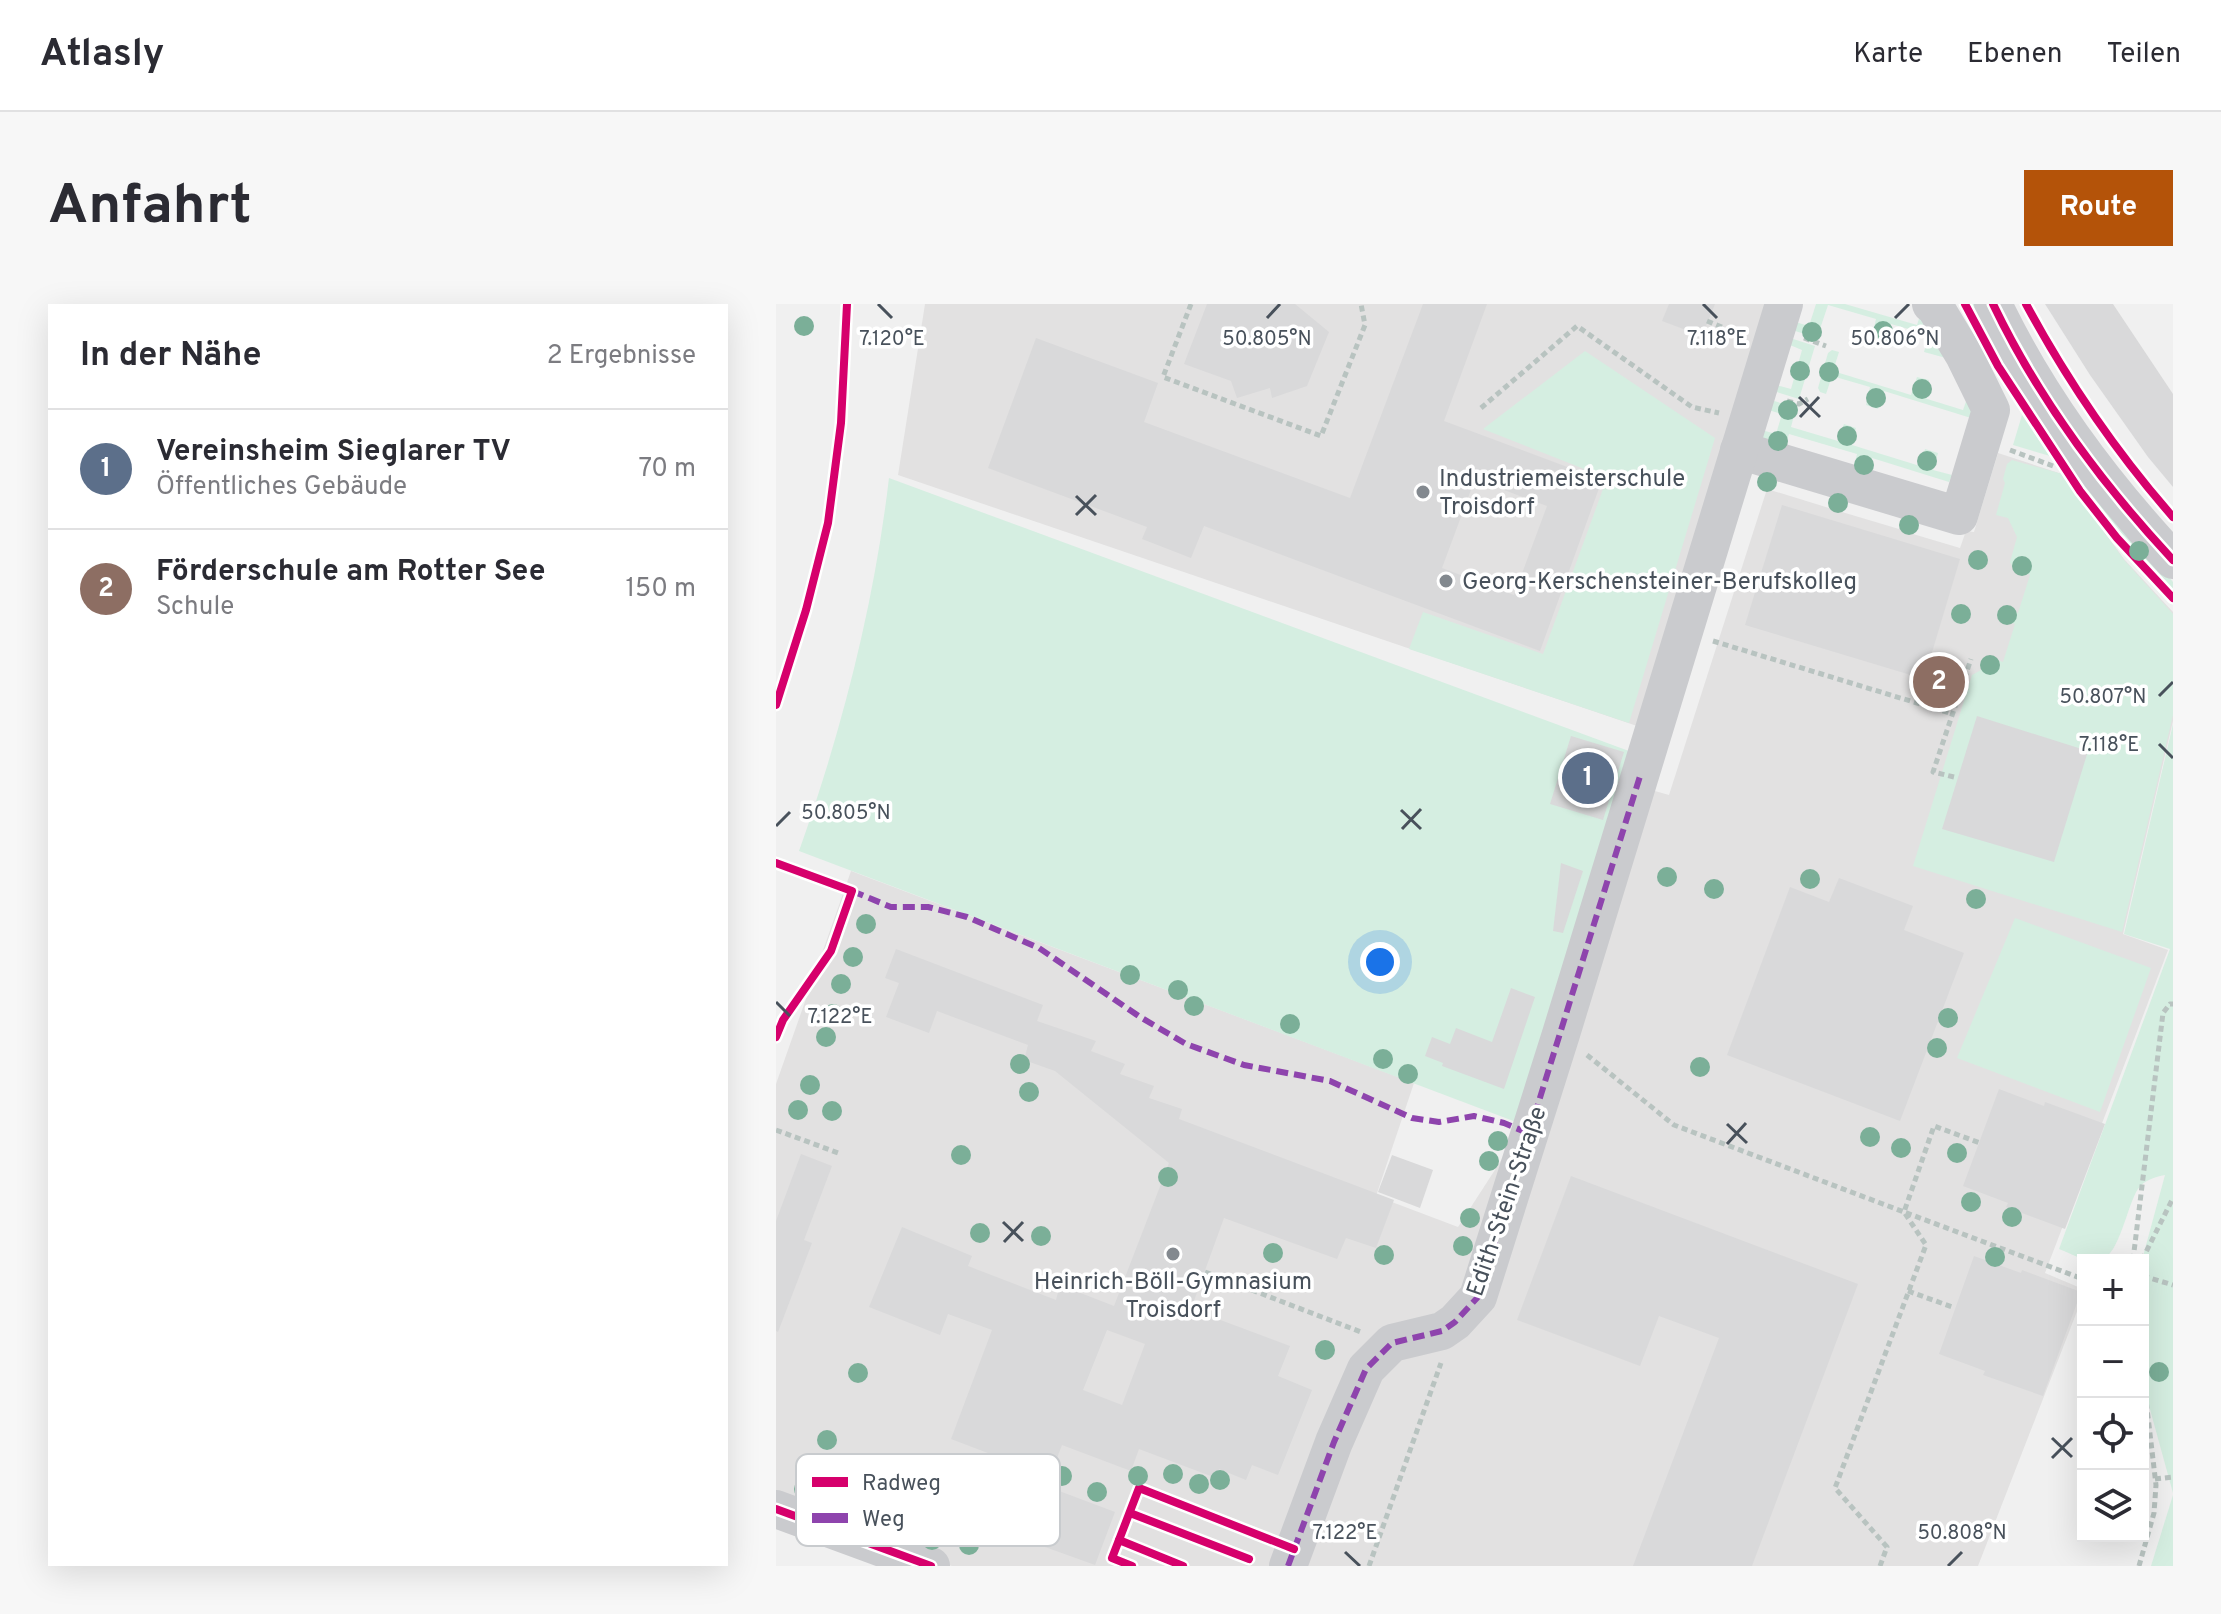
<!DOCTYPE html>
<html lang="de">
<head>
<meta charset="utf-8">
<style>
  :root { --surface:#fff; --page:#f7f7f7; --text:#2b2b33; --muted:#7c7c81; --line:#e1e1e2; --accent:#b45309 }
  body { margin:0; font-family:Overpass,sans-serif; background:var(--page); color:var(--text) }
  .controls { position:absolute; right:24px; bottom:24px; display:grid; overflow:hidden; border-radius:0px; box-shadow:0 8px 32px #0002 }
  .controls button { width:72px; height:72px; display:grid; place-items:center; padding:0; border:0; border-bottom:2px solid var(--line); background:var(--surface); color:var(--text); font:40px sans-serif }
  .you { position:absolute; left:604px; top:658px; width:28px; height:28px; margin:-20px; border:6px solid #fff; border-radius:50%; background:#1a73e8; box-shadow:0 0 0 12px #1a73e833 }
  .badge { display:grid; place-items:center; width:52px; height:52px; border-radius:50%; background:var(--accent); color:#fff; font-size:26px; font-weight:700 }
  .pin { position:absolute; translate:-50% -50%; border:4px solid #fff; box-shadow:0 2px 8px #0006 }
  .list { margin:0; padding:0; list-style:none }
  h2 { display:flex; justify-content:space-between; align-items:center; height:104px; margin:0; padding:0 32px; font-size:34px }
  h2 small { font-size:26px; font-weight:400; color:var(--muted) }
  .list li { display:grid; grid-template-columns:52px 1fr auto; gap:24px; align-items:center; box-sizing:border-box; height:120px; padding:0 32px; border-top:2px solid var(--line) }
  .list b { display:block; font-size:30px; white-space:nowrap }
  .list p { margin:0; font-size:26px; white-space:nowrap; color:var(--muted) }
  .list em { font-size:26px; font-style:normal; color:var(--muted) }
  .icon { flex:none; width:44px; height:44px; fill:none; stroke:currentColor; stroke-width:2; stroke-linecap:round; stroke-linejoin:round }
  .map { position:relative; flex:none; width:1397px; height:1262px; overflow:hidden; border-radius:0px }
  header { display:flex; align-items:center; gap:48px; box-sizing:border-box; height:112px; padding:0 40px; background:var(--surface); border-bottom:2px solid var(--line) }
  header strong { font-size:38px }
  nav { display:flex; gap:44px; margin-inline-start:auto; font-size:28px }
  .intro { display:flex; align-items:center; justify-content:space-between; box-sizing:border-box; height:192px; padding:0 48px }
  h1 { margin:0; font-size:56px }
  .button { padding:20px 36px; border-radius:0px; background:var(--accent); color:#fff; font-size:28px; font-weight:700 }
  main { display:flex; gap:48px; padding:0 48px }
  aside { flex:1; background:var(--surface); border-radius:0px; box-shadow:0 8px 32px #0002 }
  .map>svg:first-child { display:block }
  .education { fill:#e2e1e1 }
  .green { fill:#d5eee1 }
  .building { fill:#d9d9da; fill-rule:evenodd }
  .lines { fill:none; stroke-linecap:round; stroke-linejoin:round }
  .path { stroke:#b8c3c0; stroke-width:5; stroke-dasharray:6 4; stroke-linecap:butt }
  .minor { stroke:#cacbce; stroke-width:38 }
  .quiet { stroke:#8e44ad; stroke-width:6; stroke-dasharray:12 6; stroke-linecap:butt }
  .cycleway-casing { stroke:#fff; stroke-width:13 }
  .cycleway { stroke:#d6006c; stroke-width:8 }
  .tree { fill:#7baf98 }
  .ticks { fill:none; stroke:#48515b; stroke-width:3 }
  .poi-dot { fill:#83898f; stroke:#fff; stroke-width:3 }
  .labels { text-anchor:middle; stroke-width:7; stroke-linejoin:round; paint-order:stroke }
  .poi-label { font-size:24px; fill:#48515b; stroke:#fff; text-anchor:start }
  .street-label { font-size:24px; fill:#48515b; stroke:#fff }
  .key { fill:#fff; stroke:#c8cbce; stroke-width:2 }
  .key-label { font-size:22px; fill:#48515b }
  .ticks-label { font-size:20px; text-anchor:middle; fill:#48515b; stroke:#fff; stroke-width:7; stroke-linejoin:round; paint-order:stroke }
</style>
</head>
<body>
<header>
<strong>Atlasly</strong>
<nav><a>Karte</a><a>Ebenen</a><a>Teilen</a></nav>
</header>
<div class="intro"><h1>Anfahrt</h1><a class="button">Route</a></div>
<main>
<aside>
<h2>In der Nähe<small>2 Ergebnisse</small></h2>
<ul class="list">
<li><span class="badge" style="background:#5c6f8a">1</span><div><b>Vereinsheim Sieglarer TV</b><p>Öffentliches Gebäude</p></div><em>70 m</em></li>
<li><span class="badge" style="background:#8d6e63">2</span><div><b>Förderschule am Rotter See</b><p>Schule</p></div><em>150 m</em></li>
</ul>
</aside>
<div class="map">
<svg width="1397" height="1262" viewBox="0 0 1397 1262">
  <rect width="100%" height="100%" fill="#f0f0f0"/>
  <g class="education">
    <path d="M 149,0 L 990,0 L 861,422 L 122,171 Z"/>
    <path d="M 1222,149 L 1286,170 L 1348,255 L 1397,308 L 1397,417 L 1347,630 L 1392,646 L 1269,969 L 1307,985 L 1307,992 L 1202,1262 L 176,1262 L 0,1195 L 0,780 L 75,567 L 638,779 L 600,892 L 682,923 L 748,821 L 872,485 L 893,491 L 991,185 L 1053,204 L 1059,187 L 1071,191 L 1066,208 L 1123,225 L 1129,208 L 1142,212 L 1137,230 L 1184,244 L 1190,227 L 1198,228 Z"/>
  </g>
  <g class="green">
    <path d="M 1040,0 L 1069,0 L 1141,21 L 1146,5 L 1170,54 L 1148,48 L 1153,31 L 1115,20 L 1109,37 L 1096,33 L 1100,15 L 1052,1 L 1041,34 L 1013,25 L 1016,17 L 1033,22 Z"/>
    <path d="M 1193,0 L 1201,0 L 1269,117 L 1267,127 L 1217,47 Z"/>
    <path d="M 1011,33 L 1039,42 L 1023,95 L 994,86 L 997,80 L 1015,85 L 1026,46 L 1009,39 Z"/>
    <path d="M 1056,46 L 1063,48 L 1057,67 L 1135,91 L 1141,73 L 1153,76 L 1148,94 L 1187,106 L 1193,89 L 1196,89 L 1195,114 L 1108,87 L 1102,105 L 1090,101 L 1094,83 L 1056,72 L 1050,90 L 1044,88 L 1042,84 L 1052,49 Z"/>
    <path d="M 809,47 L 939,134 L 853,419 L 633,345 L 647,308 L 767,350 L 831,174 L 707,125 Z"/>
    <path d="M 992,95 L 1020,104 L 1015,123 L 1062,137 L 1068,120 L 1080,124 L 1076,141 L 1144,162 L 1149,145 L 1162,149 L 1157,166 L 1176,171 L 1173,178 L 1096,154 L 1090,171 L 1077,166 L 1081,150 L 1013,130 L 1007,149 L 983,141 L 982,125 L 1000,130 L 1006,110 L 989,105 Z"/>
    <path d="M 1246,111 L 1274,152 L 1237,141 Z"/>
    <path d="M 1236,156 L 1286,170 L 1348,256 L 1397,310 L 1397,411 L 1346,628 L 1137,562 L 1196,371 L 1205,366 L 1210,352 L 1227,358 L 1239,320 L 1222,314 L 1225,304 L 1242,309 L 1254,271 L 1237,264 L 1234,258 L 1241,233 L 1232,214 L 1220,211 L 1229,179 L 1227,175 L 1231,160 Z"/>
    <path d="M 1302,164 L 1397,278 L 1397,289 C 1369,259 1341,229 1316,197 C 1308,188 1298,178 1295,166 Z"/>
    <path d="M 113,174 L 861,450 L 748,821 L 23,547 C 66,426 98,301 113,174 Z"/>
    <path d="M 1397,420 L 1397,1189 L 1367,1080 L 1366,956 L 1389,871 C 1379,873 1368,876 1362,885 C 1351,901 1344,950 1325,956 C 1312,960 1294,949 1283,945 L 1394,645 L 1348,630 Z"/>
    <path d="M 1239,614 L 1375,664 L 1324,808 L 1181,754 Z"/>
    <path d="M 1397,1191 L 1397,1262 L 1375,1262 Z"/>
  </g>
  <g class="building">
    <path d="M 431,0 L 519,0 L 553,28 L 531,82 L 496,94 L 494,84 L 461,94 L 455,77 L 408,60 Z"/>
    <path d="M 647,0 L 711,0 L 668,117 L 826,176 L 764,347 L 428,222 L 415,254 L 366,235 L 371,223 L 212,164 L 260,34 L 382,79 L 368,118 L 574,194 ZM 699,175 L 771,202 L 738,291 L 666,264 Z"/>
    <path d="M 893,0 L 939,0 L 926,32 L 886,17 Z"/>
    <path d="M 1269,0 L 1337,0 L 1397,90 L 1397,183 L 1372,153 L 1314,71 Z"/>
    <path d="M 1006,201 L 1184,255 L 1148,375 L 969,321 Z"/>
    <path d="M 1201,412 L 1312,447 L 1278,558 L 1166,525 Z"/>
    <path d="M 795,432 L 848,448 L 827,516 L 774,500 Z"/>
    <path d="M 785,559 L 807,567 L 787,629 L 777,627 Z"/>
    <path d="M 1063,574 L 1137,602 L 1128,626 L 1188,649 L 1124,817 L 951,751 L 1014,583 L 1053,598 Z"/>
    <path d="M 120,645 L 267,701 L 261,717 L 320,737 L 315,747 L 349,760 L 344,770 L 378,782 L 373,794 L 406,805 L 403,815 L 618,896 L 600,944 L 570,934 L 561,955 L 448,914 L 415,1005 L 514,1042 L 502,1072 L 536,1086 L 502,1171 L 476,1161 L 470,1176 L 443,1165 L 440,1174 L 363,1145 L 355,1167 L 286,1141 L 270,1182 L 339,1208 L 319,1261 L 222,1226 L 246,1162 L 175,1135 L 216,1026 L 172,1010 L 164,1031 L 93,1003 L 126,923 L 196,952 L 192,962 L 280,996 L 284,981 L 338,1002 L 393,859 L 279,767 L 248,756 L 252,741 L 161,707 L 153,729 L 110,713 L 123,679 L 109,674 ZM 331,1026 L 369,1040 L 346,1101 L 307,1086 Z"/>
    <path d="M 735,684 L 759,693 L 728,785 L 666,762 L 667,759 L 649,752 L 656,733 L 674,740 L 680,724 L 716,738 Z"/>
    <path d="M 1223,785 L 1268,802 L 1269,798 L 1329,820 L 1289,925 L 1230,903 L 1232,899 L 1187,882 Z"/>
    <path d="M 25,850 L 56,862 L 28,936 L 36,939 L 2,1028 L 0,1027 L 0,917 Z"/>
    <path d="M 616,851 L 657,866 L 644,904 L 602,888 Z"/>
    <path d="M 795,872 L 1082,980 L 976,1262 L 857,1262 L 943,1034 L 883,1012 L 864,1062 L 741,1016 Z"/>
    <path d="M 1198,952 L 1245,969 L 1246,966 L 1305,988 L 1267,1092 L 1207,1071 L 1209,1067 L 1163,1050 Z"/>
  </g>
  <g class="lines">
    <g class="path">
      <path d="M 415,0 L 387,73 L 545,132 L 589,21 L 585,0"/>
      <path d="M 931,17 L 968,32"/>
      <path d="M 1028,34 L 1050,42"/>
      <path d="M 1011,97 L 1023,100 L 1032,95"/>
      <path d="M 705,104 L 801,22 L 916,103 L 943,109"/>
      <path d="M 1234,146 L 1277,162"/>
      <path d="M 937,337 L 1177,410"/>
      <path d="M 1178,473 L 1157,468 L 1195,355"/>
      <path d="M 811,751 L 898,821 L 1128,908 L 1158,822 L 1204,839"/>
      <path d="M 0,826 L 65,850"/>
      <path d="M 1357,956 L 1387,709 L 1394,700 L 1397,700"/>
      <path d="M 1366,956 L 1397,894"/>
      <path d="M 429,968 L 585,1028"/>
      <path d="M 1367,972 L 1397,981"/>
      <path d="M 1132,987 L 1179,1004"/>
      <path d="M 1379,1175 L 1397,1173"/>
      <path d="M 593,1262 L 665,1059"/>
      <path d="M 1104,1262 L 1111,1243 L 1059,1184 L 1150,941 L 1128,908 L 1307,975"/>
      <path d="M 1363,1262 L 1378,1209 L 1380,1181 L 1367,1070"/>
    </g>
    <g class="minor">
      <path d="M 1217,0 C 1262,94 1326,180 1397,256"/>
      <path d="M 963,146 L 1183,212 L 1215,106 L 1188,51 L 1159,3 L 1155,0"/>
      <path d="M 0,1205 L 155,1262"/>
      <path d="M 512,1262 L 558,1138 L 590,1065 L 616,1039 L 666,1027 L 679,1018 L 702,993 L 785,730 L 1008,0"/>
    </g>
    <g class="quiet">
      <path d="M 76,587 L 115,603 L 152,603 L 191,613 L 263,644 L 364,713 L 410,740 L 468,761 L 554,777 L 636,814 L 663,818 L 698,812 L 728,819 L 754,830"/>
      <path d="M 512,1262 L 558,1138 L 590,1065 L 616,1039 L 666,1027 L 679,1018 L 702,993 L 865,469"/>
    </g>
    <g class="cycleway-casing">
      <g id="cycleway">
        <path d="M 1189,0 L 1222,62 L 1304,187 L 1341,234 L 1397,294"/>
        <path d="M 1217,0 C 1262,94 1326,180 1397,256"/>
        <path d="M 1250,0 C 1291,76 1340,148 1397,213"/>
        <path d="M 0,401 L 30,306 L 52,219 L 65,119 L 71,0"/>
        <path d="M 0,559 L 76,587 L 55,647 L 7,716 L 0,733"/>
        <path d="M 0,1205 L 155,1262"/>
        <path d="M 354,1209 L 473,1255"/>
        <path d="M 343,1236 L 363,1184 L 518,1245"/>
        <path d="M 356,1262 L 336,1254 L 343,1236 L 407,1262"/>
      </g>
    </g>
    <use href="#cycleway" class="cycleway"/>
  </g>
  <g class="tree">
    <circle cx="28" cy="22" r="10"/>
    <circle cx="1107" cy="27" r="10"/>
    <circle cx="1036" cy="28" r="10"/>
    <circle cx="1024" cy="67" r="10"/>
    <circle cx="1053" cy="68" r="10"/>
    <circle cx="1146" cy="85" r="10"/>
    <circle cx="1100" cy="94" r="10"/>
    <circle cx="1012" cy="106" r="10"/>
    <circle cx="1071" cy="132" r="10"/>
    <circle cx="1002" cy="137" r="10"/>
    <circle cx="1151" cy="157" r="10"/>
    <circle cx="1088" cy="161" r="10"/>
    <circle cx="991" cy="178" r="10"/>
    <circle cx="1062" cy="199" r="10"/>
    <circle cx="1133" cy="221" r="10"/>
    <circle cx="1363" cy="247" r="10"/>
    <circle cx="1202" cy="256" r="10"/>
    <circle cx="1246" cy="262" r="10"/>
    <circle cx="1185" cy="310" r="10"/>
    <circle cx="1231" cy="311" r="10"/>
    <circle cx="1214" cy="361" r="10"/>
    <circle cx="891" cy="573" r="10"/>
    <circle cx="1034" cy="575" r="10"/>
    <circle cx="938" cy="585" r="10"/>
    <circle cx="1200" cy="595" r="10"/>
    <circle cx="90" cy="620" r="10"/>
    <circle cx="77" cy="653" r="10"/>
    <circle cx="354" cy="671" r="10"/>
    <circle cx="65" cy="680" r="10"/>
    <circle cx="402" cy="686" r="10"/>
    <circle cx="418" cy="702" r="10"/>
    <circle cx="57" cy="710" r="10"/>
    <circle cx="1172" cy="714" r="10"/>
    <circle cx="514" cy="720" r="10"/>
    <circle cx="50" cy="733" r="10"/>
    <circle cx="1161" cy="744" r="10"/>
    <circle cx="607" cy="755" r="10"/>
    <circle cx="244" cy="760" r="10"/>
    <circle cx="924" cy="763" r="10"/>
    <circle cx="632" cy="770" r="10"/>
    <circle cx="34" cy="781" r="10"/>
    <circle cx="253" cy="788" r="10"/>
    <circle cx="22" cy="806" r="10"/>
    <circle cx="56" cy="807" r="10"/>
    <circle cx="1094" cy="833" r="10"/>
    <circle cx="722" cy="837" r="10"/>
    <circle cx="1125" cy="844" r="10"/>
    <circle cx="1181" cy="849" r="10"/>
    <circle cx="185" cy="851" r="10"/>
    <circle cx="713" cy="857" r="10"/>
    <circle cx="392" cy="873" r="10"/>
    <circle cx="1195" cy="898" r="10"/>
    <circle cx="1236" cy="913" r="10"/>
    <circle cx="694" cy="914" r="10"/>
    <circle cx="204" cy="929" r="10"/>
    <circle cx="265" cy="932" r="10"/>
    <circle cx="687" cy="942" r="10"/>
    <circle cx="497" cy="949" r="10"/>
    <circle cx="608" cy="951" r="10"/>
    <circle cx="1219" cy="953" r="10"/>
    <circle cx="549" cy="1046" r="10"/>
    <circle cx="1383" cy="1068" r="10"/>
    <circle cx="82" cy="1069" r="10"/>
    <circle cx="51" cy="1136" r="10"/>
    <circle cx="397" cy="1170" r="10"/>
    <circle cx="286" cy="1172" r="10"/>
    <circle cx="362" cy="1172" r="10"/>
    <circle cx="444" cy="1176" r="10"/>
    <circle cx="423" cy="1180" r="10"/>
    <circle cx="28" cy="1185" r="10"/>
    <circle cx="321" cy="1188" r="10"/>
    <circle cx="156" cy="1236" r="10"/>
    <circle cx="193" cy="1241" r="10"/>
  </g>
  <path class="ticks" d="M 102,0 L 116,14M 927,0 L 941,14M 491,14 L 504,0M 1119,14 L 1133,0M 1023,93 L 1044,113M 1024,113 L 1043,93M 300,192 L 320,211M 300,211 L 320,191M 1383,392 L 1397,378M 1383,440 L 1397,454M 625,506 L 645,525M 0,522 L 14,508M 626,525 L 645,505M 0,698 L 14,712M 951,820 L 971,839M 951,840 L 970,819M 227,918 L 247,937M 228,938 L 247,918M 1276,1134 L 1296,1153M 1276,1154 L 1296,1134M 569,1248 L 584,1262M 1172,1262 L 1186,1248"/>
  <g class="poi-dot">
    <circle cx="647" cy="188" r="8"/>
    <circle cx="670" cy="277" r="8"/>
    <circle cx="397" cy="950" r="8"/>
  </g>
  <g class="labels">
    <g class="poi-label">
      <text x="663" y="182">Industriemeisterschule<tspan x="663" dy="28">Troisdorf</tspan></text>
      <text x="686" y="285">Georg-Kerschensteiner-Berufskolleg</text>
      <text x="397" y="985" text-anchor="middle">Heinrich-Böll-Gymnasium<tspan x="397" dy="28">Troisdorf</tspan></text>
    </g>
    <g class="street-label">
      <text transform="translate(730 897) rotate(-71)" y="8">Edith-Stein-Straße</text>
    </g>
  </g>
  <rect x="20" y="1150" width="264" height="92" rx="12" class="key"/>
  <rect x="36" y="1173" width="36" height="10" fill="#d6006c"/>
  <rect x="36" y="1209" width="36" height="10" fill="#8e44ad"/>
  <g class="key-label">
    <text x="86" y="1186">Radweg</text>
    <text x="86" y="1222">Weg</text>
  </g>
  <g class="ticks-label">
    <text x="116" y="41">7.120°E</text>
    <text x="941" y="41">7.118°E</text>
    <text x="491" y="41">50.805°N</text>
    <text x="1119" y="41">50.806°N</text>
    <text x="1327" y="399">50.807°N</text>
    <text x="1333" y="447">7.118°E</text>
    <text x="70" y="515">50.805°N</text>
    <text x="64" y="719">7.122°E</text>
    <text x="1186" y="1235">50.808°N</text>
    <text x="569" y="1235">7.122°E</text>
  </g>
</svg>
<div class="controls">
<button>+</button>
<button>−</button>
<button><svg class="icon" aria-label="locate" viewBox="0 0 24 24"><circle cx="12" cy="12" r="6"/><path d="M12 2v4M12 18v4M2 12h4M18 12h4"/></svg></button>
<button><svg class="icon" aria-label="layers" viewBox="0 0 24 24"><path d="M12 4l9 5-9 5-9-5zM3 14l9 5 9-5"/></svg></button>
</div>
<div class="you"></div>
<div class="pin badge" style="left:812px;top:474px;background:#5c6f8a">1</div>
<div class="pin badge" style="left:1163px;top:378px;background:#8d6e63">2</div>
</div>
</main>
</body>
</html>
